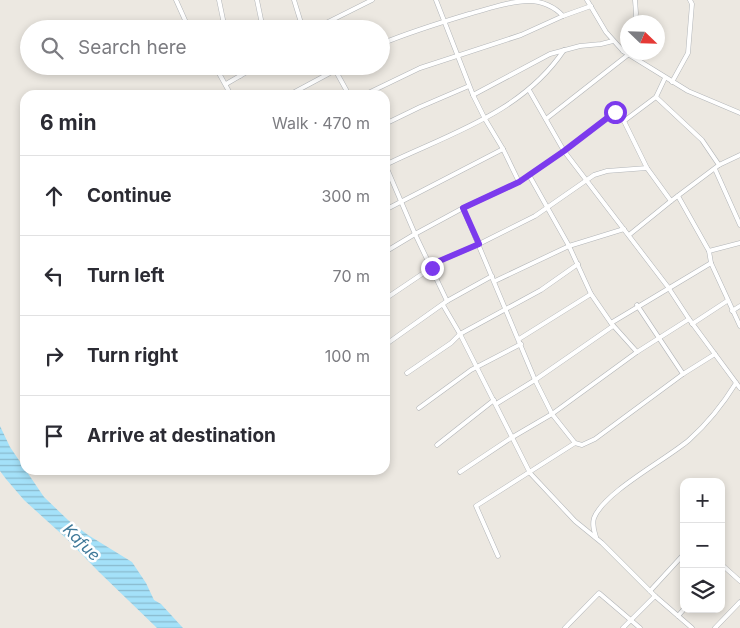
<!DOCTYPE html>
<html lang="en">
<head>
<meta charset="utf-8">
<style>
  :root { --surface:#fff; --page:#f7f7f7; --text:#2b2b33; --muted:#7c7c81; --line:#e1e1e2 }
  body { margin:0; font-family:Inter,sans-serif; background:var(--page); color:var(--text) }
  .controls { position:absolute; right:15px; bottom:15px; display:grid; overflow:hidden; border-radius:10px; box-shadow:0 2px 8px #0003 }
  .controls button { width:45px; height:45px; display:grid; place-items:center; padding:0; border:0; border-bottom:1px solid var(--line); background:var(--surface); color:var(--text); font:25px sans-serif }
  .compass { position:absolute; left:620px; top:15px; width:45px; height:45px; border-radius:50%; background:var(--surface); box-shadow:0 2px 8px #0003; rotate:113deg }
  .stop { position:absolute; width:15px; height:15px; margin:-11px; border:4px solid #7c3aed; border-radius:50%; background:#fff }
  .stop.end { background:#7c3aed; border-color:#fff; box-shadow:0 1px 5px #0008 }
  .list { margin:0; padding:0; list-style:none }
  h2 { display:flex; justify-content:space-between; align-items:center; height:65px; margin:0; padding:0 20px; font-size:21px }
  h2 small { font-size:16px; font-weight:400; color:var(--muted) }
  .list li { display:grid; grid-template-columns:32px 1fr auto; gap:15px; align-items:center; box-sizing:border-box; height:80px; padding:0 20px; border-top:1px solid var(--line) }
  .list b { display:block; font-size:19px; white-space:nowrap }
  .list em { font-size:16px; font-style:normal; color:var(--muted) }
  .icon { flex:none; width:28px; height:28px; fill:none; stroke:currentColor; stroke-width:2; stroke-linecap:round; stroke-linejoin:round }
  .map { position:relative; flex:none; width:740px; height:628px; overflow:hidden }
  .search { position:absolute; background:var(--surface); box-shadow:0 2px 8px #0003; left:20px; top:20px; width:370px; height:55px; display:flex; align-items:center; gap:12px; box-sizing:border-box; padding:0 18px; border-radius:28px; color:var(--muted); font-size:19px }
  .panel { position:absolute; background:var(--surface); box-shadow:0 2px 8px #0003; left:20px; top:90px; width:370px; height:385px; border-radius:15px }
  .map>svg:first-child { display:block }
  .water { fill:url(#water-rules) }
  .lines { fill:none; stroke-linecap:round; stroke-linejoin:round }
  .minor-casing { stroke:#b2b5b8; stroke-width:5 }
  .minor { stroke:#fff; stroke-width:4 }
  .route { stroke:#7c3aed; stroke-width:6 }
  .labels { text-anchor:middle; stroke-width:5; stroke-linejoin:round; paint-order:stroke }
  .water-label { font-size:16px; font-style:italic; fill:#3e7898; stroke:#fff }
</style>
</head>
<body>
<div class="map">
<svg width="740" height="628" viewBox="0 0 740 628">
  <defs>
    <pattern id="water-rules" width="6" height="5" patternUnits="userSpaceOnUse" patternTransform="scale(1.25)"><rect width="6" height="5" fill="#a4e1f9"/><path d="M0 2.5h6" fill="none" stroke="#89bacd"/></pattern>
  </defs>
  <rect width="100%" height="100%" fill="#ece8e1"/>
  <path class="water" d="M 0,426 L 10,447 L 44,497 L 68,520 L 88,535 L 132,562 L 146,583 L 154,600 L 161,604 L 183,628 L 157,628 L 99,572 L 67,539 L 24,500 L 6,479 L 0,471 Z"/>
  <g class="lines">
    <g class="minor-casing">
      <g id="minor">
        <path d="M 176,0 L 189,29"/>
        <path d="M 219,0 L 225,29"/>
        <path d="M 257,0 L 263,29"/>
        <path d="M 294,0 L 302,26 L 304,29"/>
        <path d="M 436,0 L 473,95 L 485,119 L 503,149 L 519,182"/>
        <path d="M 587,0 L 606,32 L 623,51 L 688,91 L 740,113"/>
        <path d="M 635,22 L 636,13 L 635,0"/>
        <path d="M 314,29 L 372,0"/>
        <path d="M 381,44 C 410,32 439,23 469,14 C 488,9 509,1 529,1 C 542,1 555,7 563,16"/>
        <path d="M 623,51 L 628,40"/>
        <path d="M 215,66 L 231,95"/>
        <path d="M 237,66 L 240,76"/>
        <path d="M 333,66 L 349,95"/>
        <path d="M 672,82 L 688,53 L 692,4 L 690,0"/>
        <path d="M 226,84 L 257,66"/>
        <path d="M 529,90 L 564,151 L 668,287 L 689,319 L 740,388"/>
        <path d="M 289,95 L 343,66"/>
        <path d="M 364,95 L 420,68 L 521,35 L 563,16 L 591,6"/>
        <path d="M 473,95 L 550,54 L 580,46 L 601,44 L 613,41"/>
        <path d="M 656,97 L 702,140 L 719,165"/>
        <path d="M 546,119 L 629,54"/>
        <path d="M 624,121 L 656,97 L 665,78"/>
        <path d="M 385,124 L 420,107 L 469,86"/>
        <path d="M 385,164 L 415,234 L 447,301"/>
        <path d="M 385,165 C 449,134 522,113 564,50"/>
        <path d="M 715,169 L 740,225"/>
        <path d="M 529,175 L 569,246 L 591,294 L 611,323 L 637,352"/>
        <path d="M 678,196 L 709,251 L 711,263 L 740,326"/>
        <path d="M 463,208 L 535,380 L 552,414 L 575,443 L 582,445 L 595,439 L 683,374 L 715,354"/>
        <path d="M 385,210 L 503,149"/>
        <path d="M 629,235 L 671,201 L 719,165 L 740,155"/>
        <path d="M 709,251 L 740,243"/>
        <path d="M 385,252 L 415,234 L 463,208 L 519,182 L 564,151 L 615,112 L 620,113 L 647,168 L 671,201"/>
        <path d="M 430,265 L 479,244 L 535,216 L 594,175 L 607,171 L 647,168"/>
        <path d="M 495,281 L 569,246 L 624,229"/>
        <path d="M 385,299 L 431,268"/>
        <path d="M 443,305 L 460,334 L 530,473 L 575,521 L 602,543 L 655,596 L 692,628"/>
        <path d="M 637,305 L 683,374"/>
        <path d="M 732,311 L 740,306"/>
        <path d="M 611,323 L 711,263"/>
        <path d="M 692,324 L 727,301"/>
        <path d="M 519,339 L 591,294"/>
        <path d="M 385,345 L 447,301 L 492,276"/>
        <path d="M 407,373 L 451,343 L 460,334 L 541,290 L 578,264"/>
        <path d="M 496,404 L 535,380 L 613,326"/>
        <path d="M 419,408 L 471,370 L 521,344"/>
        <path d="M 437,445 L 494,400"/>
        <path d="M 460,472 L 511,438 L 552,414 L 637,352 L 689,319"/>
        <path d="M 596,537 C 594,531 592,525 594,518 C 604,492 667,459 689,440 C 708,423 723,404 736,383"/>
        <path d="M 498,556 L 476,506 L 575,443"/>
        <path d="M 721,564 L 740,581"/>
        <path d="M 650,591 L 684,554"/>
        <path d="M 678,616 L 684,609"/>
        <path d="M 565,628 L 599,593 L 640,628"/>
        <path d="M 623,628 L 655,596"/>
        <path d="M 715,628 L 740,602"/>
      </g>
    </g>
    <use href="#minor" class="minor"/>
  </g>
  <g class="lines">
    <path class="route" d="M 432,268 L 430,265 L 479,244 L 463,208 L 519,182 L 564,151 L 615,112"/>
  </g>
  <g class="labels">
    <g class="water-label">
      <text transform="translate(82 542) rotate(45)" y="6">Kafue</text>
    </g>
  </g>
</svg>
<div class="controls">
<button>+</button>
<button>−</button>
<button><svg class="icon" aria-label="layers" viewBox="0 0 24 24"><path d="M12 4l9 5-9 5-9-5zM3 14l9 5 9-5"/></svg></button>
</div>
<svg class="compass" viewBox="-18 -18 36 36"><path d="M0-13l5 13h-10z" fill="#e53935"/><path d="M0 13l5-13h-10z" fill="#7c7c81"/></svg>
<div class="stop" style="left:615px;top:112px"></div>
<div class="stop end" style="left:432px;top:268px"></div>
<div class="search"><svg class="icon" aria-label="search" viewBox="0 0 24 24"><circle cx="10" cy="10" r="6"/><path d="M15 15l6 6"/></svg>Search here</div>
<section class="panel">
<h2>6 min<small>Walk · 470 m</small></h2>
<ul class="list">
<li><svg class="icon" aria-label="ahead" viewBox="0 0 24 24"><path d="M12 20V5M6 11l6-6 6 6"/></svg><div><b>Continue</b></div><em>300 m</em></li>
<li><svg class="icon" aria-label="left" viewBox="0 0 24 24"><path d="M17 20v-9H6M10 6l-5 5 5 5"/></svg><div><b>Turn left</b></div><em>70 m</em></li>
<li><svg class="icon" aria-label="right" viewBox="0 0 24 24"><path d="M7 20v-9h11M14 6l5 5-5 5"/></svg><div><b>Turn right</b></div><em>100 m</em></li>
<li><svg class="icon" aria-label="arrive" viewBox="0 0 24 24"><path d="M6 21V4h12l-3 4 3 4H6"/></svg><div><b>Arrive at destination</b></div></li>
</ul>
</section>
</div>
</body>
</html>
